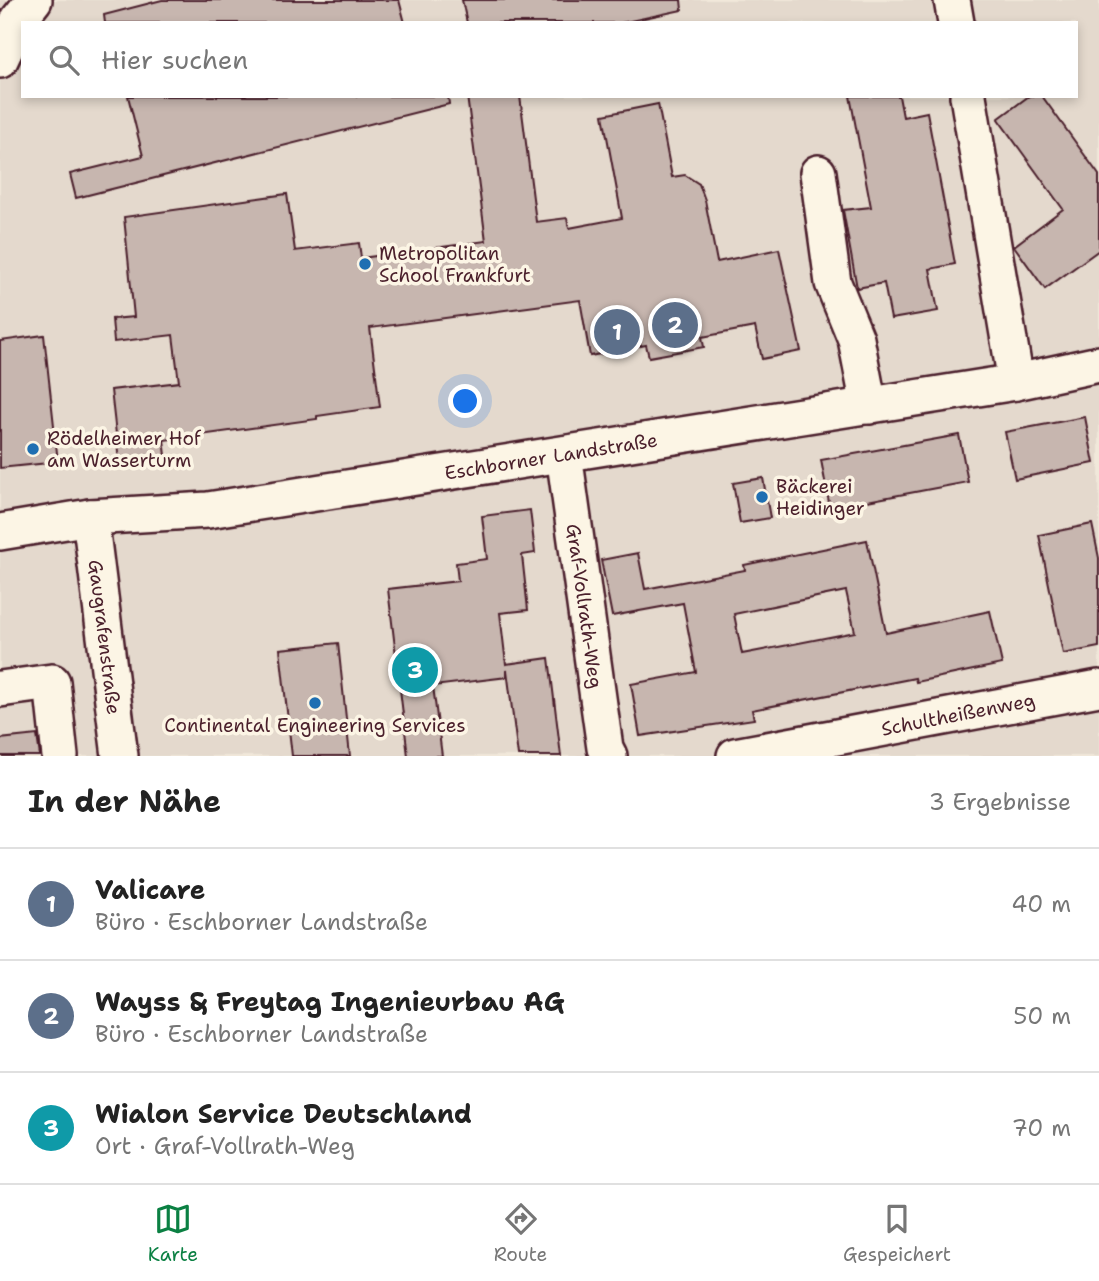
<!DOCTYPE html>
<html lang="de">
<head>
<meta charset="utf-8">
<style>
  :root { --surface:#fff; --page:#f2f2f2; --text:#222; --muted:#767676; --line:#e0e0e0; --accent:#0b8043 }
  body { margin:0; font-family:"Shantell Sans",sans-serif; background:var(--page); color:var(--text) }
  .you { position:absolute; left:466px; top:402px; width:24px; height:24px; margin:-18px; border:5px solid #fff; border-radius:50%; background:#1a73e8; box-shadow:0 0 0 10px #1a73e833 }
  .badge { display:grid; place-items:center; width:46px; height:46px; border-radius:50%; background:var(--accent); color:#fff; font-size:23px; font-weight:700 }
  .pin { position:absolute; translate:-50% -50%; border:4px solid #fff; box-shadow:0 2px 7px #0006 }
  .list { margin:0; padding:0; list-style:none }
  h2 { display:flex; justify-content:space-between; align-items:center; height:91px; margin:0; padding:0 28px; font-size:30px }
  h2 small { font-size:23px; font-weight:400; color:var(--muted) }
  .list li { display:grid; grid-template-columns:46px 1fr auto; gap:21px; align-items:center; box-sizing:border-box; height:112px; padding:0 28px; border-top:2px solid var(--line) }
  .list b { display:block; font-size:26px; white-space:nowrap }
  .list p { margin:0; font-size:23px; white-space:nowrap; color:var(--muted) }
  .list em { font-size:23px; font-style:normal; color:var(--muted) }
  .icon { flex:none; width:38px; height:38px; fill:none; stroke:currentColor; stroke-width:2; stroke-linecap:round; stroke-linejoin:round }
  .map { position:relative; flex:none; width:1099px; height:756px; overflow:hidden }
  .search { position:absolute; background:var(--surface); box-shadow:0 4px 10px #0003; left:21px; right:21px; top:21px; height:77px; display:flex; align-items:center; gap:18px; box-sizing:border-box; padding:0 24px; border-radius:0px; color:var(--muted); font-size:26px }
  .sheet { height:427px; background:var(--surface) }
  nav { display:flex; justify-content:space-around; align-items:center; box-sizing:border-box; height:98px; border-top:2px solid var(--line); background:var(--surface); font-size:19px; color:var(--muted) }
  nav a { display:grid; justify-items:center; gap:4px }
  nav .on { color:var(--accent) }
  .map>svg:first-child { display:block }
  .built { fill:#e4d9cd; fill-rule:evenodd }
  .building { fill:#c7b6af; stroke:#4a1f2b; stroke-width:2; fill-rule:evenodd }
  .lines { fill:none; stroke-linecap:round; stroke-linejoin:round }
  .minor-casing { stroke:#4a1f2b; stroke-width:40 }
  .minor { stroke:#fcf5e5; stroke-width:35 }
  .poi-dot { fill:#1f6fb2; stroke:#fcf5e5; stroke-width:2.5 }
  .labels { text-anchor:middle; stroke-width:7; stroke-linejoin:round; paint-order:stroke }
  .poi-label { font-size:19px; fill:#4a1f2b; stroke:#fcf5e5; text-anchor:start }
  .street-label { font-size:19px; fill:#4a1f2b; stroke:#fcf5e5 }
</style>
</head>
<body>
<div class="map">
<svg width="1099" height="756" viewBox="0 0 1099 756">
  <rect width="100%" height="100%" fill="#f1e8da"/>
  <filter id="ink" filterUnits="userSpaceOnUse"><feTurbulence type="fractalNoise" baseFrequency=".0143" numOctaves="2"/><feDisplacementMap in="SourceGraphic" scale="14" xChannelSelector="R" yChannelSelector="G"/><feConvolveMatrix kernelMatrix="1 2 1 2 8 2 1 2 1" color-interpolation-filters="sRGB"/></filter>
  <g filter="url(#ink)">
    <path class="built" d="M 0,0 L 1099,0 L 1099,756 L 0,756 ZM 23,23 L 1076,23 L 1076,96 L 23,96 Z"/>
    <g class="building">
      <path d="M 162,0 L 399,0 L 405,23 L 105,23 L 104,15 Z"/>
      <path d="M 462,0 L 681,0 L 682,10 L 621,23 L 467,23 Z"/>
      <path d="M 128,96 L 448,96 L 449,104 L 76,198 L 70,174 L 143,156 Z"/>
      <path d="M 467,96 L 520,96 L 536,222 L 567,218 L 569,228 L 622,218 L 603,115 L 658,104 L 672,177 L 685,175 L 699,184 L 705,200 L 717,262 L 779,249 L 801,351 L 762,359 L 755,327 L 702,337 L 704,347 L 649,357 L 646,345 L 590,356 L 580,300 L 370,328 L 380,407 L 317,416 L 317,419 L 164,440 L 166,455 L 119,461 L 111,390 L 179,382 L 173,335 L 114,342 L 112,319 L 134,317 L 124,217 L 287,194 L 295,251 L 359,243 L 361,258 L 486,241 Z"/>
      <path d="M 850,96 L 899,96 L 903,117 L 927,112 L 955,264 L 930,269 L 938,311 L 891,319 L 884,283 L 857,288 L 843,210 L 871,207 Z"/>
      <path d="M 1029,96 L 1042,96 L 1099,175 L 1099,250 L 1045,289 L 1014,246 L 1063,209 L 998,119 Z"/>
      <path d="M 44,335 L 58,462 L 0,468 L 0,341 Z"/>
      <path d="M 1085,417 L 1094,463 L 1015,479 L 1005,432 Z"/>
      <path d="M 959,435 L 968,482 L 830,508 L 821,460 Z"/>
      <path d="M 763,478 L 770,518 L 740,523 L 733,483 Z"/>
      <path d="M 530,510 L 535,553 L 522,555 L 528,610 L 500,613 L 506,664 L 549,658 L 561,756 L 518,756 L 507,670 L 507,677 L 433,686 L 442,756 L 408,756 L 388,589 L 458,581 L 456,563 L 487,559 L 482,516 Z"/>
      <path d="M 1092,524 L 1099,558 L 1099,647 L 1063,654 L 1039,535 Z"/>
      <path d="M 867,540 L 886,633 L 990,611 L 1002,664 L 916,682 L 915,678 L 752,710 L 754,719 L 640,736 L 631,684 L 696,672 L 683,603 L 612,616 L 601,560 L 638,553 L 645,589 L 745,570 L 744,565 ZM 846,591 L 855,632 L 742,654 L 734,614 Z"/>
      <path d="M 338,643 L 350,756 L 292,756 L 280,649 Z"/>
      <path d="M 37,735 L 40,756 L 0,756 L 0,739 Z"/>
    </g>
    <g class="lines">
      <g class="minor-casing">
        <g id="minor">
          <path d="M 952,0 L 956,23"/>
          <path d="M 0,60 L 19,19 L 34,0"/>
          <path d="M 968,96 L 1016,382"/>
          <path d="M 818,173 L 833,283 L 856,339 L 869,406"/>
          <path d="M 564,454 L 605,748 L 609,756"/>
          <path d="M 90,517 L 120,756"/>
          <path d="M 0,532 L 90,517 L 208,510 L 1016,382 L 1099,364"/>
          <path d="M 0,689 L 52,682 L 60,756"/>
          <path d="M 735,756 L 1099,688"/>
        </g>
      </g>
      <use href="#minor" class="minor"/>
    </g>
  </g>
  <g class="poi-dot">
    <circle cx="365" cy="264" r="7"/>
    <circle cx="33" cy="449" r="7"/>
    <circle cx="762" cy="497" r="7"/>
    <circle cx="315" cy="703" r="7"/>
  </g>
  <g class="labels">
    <g class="poi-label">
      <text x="379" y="260">Metropolitan<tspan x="379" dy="22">School Frankfurt</tspan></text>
      <text x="47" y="445">Rödelheimer Hof<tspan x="47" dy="22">am Wasserturm</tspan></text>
      <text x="776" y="493">Bäckerei<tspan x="776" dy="22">Heidinger</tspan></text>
      <text x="315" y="732" text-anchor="middle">Continental Engineering Services</text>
    </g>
    <g class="street-label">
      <text transform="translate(551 456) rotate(-9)" y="7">Eschborner Landstraße</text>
      <text transform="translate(585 606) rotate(82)" y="7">Graf-Vollrath-Weg</text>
      <text transform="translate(105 637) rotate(83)" y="7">Gaugrafenstraße</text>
      <text transform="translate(958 714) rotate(-11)" y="7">Schultheißenweg</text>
    </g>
  </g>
</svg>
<div class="you"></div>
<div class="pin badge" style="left:617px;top:332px;background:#5c6f8a">1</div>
<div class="pin badge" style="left:675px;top:325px;background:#5c6f8a">2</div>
<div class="pin badge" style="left:415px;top:670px;background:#0f9aa8">3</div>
<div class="search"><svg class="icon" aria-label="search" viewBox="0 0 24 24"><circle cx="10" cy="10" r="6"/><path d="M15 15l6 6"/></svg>Hier suchen</div>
</div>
<section class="sheet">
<h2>In der Nähe<small>3 Ergebnisse</small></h2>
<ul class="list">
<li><span class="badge" style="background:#5c6f8a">1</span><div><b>Valicare</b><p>Büro · Eschborner Landstraße</p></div><em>40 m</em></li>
<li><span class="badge" style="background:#5c6f8a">2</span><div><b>Wayss &amp; Freytag Ingenieurbau AG</b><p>Büro · Eschborner Landstraße</p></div><em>50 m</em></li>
<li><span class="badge" style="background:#0f9aa8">3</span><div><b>Wialon Service Deutschland</b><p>Ort · Graf-Vollrath-Weg</p></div><em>70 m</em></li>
</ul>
</section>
<nav>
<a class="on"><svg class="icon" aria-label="map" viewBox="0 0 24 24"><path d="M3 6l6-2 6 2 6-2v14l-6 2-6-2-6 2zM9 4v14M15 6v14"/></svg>Karte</a>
<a><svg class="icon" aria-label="directions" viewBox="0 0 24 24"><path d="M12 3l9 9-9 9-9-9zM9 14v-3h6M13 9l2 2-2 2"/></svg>Route</a>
<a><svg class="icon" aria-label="saved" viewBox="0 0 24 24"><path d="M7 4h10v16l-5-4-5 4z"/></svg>Gespeichert</a>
</nav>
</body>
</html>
